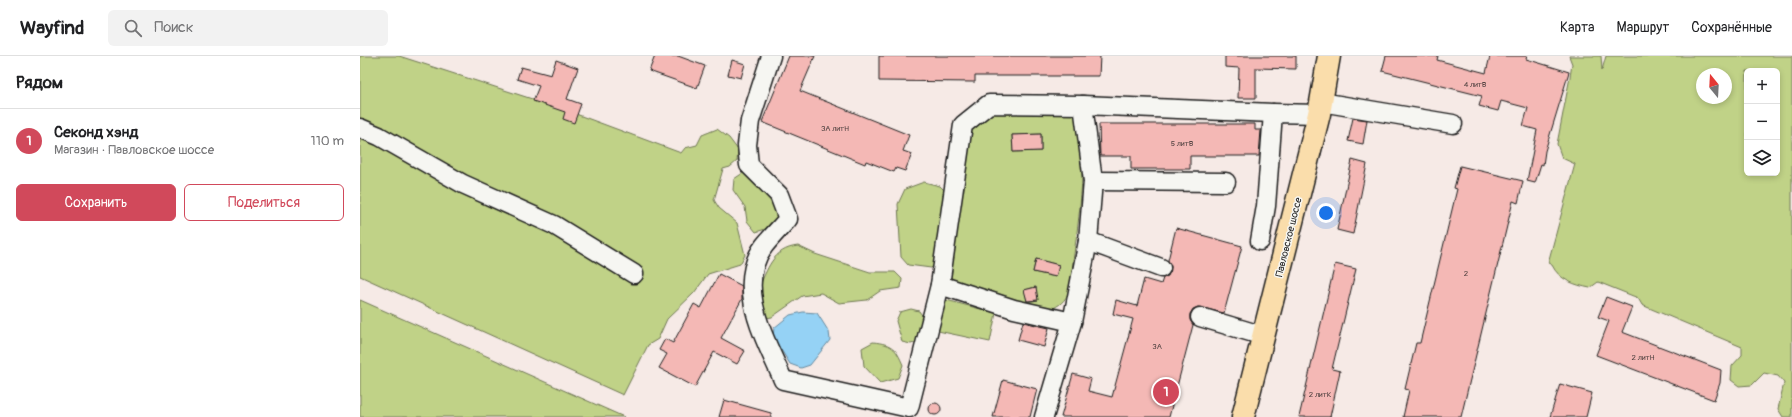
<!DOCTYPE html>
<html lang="ru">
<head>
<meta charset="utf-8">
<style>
  :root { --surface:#fff; --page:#f2f2f2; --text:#202124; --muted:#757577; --line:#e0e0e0; --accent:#d1495b }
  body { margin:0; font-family:Pangolin,sans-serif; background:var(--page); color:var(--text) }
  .controls { position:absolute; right:12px; top:12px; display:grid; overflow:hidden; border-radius:6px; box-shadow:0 2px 6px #0003 }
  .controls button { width:36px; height:36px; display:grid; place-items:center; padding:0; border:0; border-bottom:1px solid var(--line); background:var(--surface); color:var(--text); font:20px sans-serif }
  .compass { position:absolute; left:1336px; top:12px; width:36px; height:36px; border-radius:50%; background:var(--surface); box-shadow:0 2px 6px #0003; rotate:342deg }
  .you { position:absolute; left:966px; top:157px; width:14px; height:14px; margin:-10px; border:3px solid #fff; border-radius:50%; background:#1a73e8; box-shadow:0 0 0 6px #1a73e833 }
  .badge { display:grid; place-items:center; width:26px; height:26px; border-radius:50%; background:var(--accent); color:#fff; font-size:13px; font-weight:700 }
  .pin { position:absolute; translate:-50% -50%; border:2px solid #fff; box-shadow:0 1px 4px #0006 }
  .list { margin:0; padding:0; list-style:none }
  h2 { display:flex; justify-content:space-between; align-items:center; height:52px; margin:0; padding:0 16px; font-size:17px }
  h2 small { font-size:13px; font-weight:400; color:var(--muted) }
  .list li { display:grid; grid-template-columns:26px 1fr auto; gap:12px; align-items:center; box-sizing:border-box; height:64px; padding:0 16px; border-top:1px solid var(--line) }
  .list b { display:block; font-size:15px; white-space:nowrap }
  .list p { margin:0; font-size:13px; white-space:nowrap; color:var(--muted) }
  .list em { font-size:13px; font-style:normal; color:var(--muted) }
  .actions { display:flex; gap:8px; padding:12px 16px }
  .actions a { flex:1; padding:9px 0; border:1px solid var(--accent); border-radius:6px; text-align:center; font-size:14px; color:var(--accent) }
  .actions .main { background:var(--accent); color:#fff }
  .icon { flex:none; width:22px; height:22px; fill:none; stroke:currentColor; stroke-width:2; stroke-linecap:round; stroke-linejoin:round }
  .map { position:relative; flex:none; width:1432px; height:361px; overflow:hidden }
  header { display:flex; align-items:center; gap:24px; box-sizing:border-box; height:56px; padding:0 20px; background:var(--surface); border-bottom:1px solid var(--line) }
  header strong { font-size:19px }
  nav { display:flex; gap:22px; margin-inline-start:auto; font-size:14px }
  .search { width:280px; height:36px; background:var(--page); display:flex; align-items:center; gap:10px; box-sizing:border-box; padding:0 14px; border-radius:6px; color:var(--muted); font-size:15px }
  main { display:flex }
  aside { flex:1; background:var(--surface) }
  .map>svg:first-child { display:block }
  .green { fill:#c0d287; stroke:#6e7752; fill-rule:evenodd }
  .water { fill:#95d2f5; stroke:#65899e }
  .building { fill:#f4b8b5; stroke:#1c1c1c }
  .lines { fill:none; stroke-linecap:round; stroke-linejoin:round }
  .minor-casing { stroke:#1c1c1c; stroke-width:21 }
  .major-casing { stroke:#1c1c1c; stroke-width:25 }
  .minor { stroke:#f6f6f2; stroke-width:18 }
  .major { stroke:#faddab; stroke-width:22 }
  .labels { text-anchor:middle; stroke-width:3; stroke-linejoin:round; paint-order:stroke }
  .number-label { font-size:8px; fill:#524342 }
  .street-label { font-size:10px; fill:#1c1c1c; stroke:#f6f6f2 }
</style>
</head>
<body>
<header>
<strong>Wayfind</strong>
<div class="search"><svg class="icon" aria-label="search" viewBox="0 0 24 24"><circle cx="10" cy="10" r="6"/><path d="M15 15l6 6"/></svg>Поиск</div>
<nav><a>Карта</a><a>Маршрут</a><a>Сохранённые</a></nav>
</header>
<main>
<aside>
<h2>Рядом<small></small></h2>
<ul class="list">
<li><span class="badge">1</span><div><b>Секонд хэнд</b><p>Магазин · Павловское шоссе</p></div><em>110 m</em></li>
</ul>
<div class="actions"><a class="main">Сохранить</a><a>Поделиться</a></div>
</aside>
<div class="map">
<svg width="1432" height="361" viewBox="0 0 1432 361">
  <rect width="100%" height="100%" fill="#f6eae6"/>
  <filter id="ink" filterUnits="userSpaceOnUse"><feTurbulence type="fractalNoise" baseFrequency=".025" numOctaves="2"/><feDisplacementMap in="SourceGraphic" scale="8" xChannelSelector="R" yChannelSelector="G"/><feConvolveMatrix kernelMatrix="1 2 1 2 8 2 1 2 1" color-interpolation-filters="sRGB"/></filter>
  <g filter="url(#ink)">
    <g class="green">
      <path d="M 0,0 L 39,0 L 197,51 L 321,97 L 325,92 L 337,89 L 342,79 L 357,73 L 369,82 L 378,94 L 377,105 L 370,111 L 363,113 L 354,144 L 359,152 L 377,167 L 385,199 L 380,208 L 348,218 L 334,237 L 307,263 L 298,283 L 288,289 L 263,339 L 0,220 Z"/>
      <path d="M 1209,0 L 1241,0 L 1242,14 L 1246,0 L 1432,0 L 1432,361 L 1423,361 L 1418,353 L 1424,327 L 1418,320 L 1404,317 L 1392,329 L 1379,330 L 1371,324 L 1372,310 L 1382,299 L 1382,291 L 1282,249 L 1278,242 L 1238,226 L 1230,232 C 1215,229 1199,224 1192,209 L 1188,207 L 1215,108 L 1202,102 L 1197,88 L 1210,21 L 1212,8 ZM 1387,15 L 1417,15 L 1417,117 L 1387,117 ZM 1342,18 L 1366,18 L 1366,42 L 1342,42 Z"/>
      <path d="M 629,57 L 713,57 C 731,87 718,169 713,205 C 712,215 712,230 708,238 C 703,248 696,251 687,255 L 584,223 L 610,74 ZM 681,78 L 681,95 L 653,96 L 652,79 ZM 676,203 L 699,209 L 696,221 L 673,216 ZM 675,231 L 678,244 L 667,246 L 665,234 Z"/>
      <path d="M 383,117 L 398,122 L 413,140 L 420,161 L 415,170 L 396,176 L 387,165 L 385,151 L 373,134 L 374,123 Z"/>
      <path d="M 564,126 L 580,130 L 587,137 L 579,206 L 571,212 L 548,209 L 541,201 L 538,148 L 545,133 Z"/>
      <path d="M 438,190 L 455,198 L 510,216 L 535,216 L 542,223 L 541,232 L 520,235 L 507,244 L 479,247 L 461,237 L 442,240 L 412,261 L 406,262 L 398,233 C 408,213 412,193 438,190 Z"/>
      <path d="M 0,244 L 264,361 L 0,361 Z"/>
      <path d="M 586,244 L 636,257 L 630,286 L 578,275 Z"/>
      <path d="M 551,253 L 559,255 L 564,262 L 561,285 L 551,288 L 542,286 L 536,265 L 540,256 Z"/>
      <path d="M 513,286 C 532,288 536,292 543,309 L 538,322 L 520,327 L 504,310 L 502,292 Z"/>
    </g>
    <path class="water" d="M 443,256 L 457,257 L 469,276 L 470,284 L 450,309 L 441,312 L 430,308 L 413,281 L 414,272 L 430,259 Z"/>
    <g class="building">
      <path d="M 295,0 L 318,0 L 345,10 L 337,32 L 289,15 Z"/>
      <path d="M 429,0 L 455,0 L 440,35 L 549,79 L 543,95 L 552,98 L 545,115 L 536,112 L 534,116 L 506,105 L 505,108 L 402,66 Z"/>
      <path d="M 519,0 L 740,0 L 739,20 L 615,20 L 615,26 L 519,25 Z"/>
      <path d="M 865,0 L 936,0 L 936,13 L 896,12 L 896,42 L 878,42 L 879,12 L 865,11 Z"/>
      <path d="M 1026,0 L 1078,0 L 1077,4 L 1126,17 L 1130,0 L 1167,0 L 1166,3 L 1209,16 L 1185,95 L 1183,109 L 1181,108 L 1175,127 L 1167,125 L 1177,74 L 1163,70 L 1168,52 L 1141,45 L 1138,55 L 1119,50 L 1122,40 L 1022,15 Z"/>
      <path d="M 196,4 L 218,12 L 207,43 L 221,48 L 214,67 L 203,63 L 205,56 L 173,45 L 179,30 L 157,23 L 161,11 L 191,19 Z"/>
      <path d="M 372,4 L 385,8 L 381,22 L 368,19 Z"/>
      <path d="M 993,62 L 1007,64 L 1003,88 L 988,85 Z"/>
      <path d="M 739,68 L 895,68 L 895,74 L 901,74 L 899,100 L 830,100 L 830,113 L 771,113 L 771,100 L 740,100 Z"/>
      <path d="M 681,78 L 681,95 L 653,96 L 652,79 Z"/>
      <path d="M 992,104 L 1007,108 L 993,178 L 977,174 Z"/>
      <path d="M 1100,110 L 1163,125 L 1158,147 L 1153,145 L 1101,361 L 1043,361 L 1049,334 L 1045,333 L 1056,287 L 1060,287 L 1097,133 L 1094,132 Z"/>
      <path d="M 816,172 L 882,190 L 864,257 L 838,251 L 833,253 L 830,258 L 830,264 L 833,269 L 809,361 L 701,361 L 713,318 L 731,323 L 728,335 L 752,341 L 773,263 L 753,258 L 756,244 L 777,250 L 784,223 L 801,228 L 803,222 L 808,220 L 811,211 L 808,204 Z"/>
      <path d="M 676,203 L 699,209 L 696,221 L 673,216 Z"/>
      <path d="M 975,208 L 996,213 L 972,313 L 980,315 L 970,361 L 939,361 Z"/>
      <path d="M 359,218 L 382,230 L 382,243 L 361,282 L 385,295 L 377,308 L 354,296 L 335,331 L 299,312 L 307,298 L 299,294 L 305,283 L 313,287 L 334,248 L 341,252 Z"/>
      <path d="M 676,231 L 678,244 L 667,245 L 664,234 Z"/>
      <path d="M 1246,241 L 1272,251 L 1262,276 L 1361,314 L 1360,327 L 1354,344 L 1236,299 L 1249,265 L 1238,261 Z"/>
      <path d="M 663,266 L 689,272 L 684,291 L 658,284 Z"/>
      <path d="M 643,324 L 677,333 L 670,361 L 633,361 Z"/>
      <path d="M 1200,328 L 1232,337 L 1226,361 L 1190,361 Z"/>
      <path d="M 364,344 L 411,357 L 411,361 L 359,361 Z"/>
      <circle cx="575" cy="353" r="6"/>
    </g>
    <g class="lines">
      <g class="minor-casing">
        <g id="minor">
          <path d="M 411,0 L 390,65 L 387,89 L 389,109 L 419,139 L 428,163 C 420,172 411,181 404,190 C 374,231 406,284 423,324 L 549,352 L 580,229 L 603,69 L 629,48 L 723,49 L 913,57"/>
          <path d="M 961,46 L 1093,68"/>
          <path d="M 0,72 L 19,80 L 103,128 L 194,169 L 274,218"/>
          <path d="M 733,125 L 866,126"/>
          <path d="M 728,185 L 801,212"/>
          <path d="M 900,185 L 906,150 L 913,57 L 959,58"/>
          <path d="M 580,229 L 654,253 L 712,266"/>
          <path d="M 840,261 L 904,280"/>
          <path d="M 684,361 L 712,266 L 728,185 L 733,125 L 723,49"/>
        </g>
      </g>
      <g class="major-casing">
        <path id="major" d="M 883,361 L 959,58 L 969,0"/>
      </g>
      <use href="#minor" class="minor"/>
      <use href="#major" class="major"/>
    </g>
  </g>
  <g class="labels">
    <g class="number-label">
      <text x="1115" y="31">4 литВ</text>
      <text x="475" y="75">3А литН</text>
      <text x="822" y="90">5 литВ</text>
      <text x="1106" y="220">2</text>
      <text x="797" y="293">3А</text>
      <text x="1283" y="304">2 литН</text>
      <text x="960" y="341">2 литК</text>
    </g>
    <g class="street-label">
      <text transform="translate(928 181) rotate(-76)" y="4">Павловское шоссе</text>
    </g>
  </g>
</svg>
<div class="controls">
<button>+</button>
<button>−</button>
<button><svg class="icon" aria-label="layers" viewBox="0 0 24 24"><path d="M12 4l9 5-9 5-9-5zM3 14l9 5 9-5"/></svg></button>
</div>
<svg class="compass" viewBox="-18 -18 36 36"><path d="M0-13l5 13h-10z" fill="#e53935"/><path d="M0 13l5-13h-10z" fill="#757577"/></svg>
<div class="you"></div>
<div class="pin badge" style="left:806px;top:336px">1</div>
</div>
</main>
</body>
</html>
